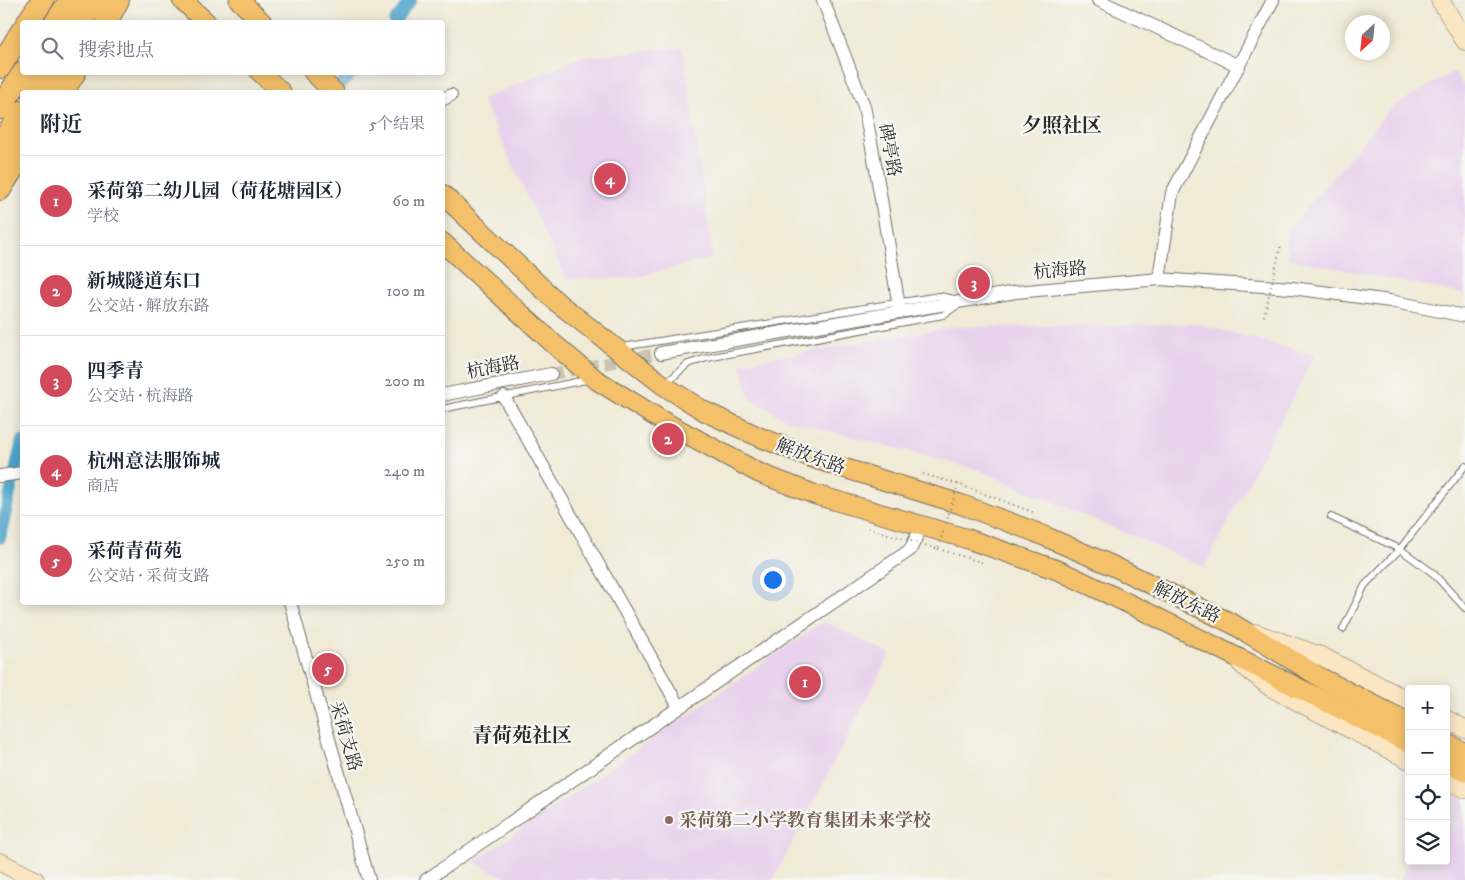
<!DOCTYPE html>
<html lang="zh">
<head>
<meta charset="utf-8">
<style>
  :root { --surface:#fff; --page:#f6f6f7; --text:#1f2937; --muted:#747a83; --line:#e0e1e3; --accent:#d1495b }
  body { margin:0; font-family:"IM FELL DW Pica","Noto Serif SC",serif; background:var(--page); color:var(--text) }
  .controls { position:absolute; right:15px; bottom:15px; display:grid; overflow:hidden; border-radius:5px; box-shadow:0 2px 12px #0003 }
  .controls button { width:45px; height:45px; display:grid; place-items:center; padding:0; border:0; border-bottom:1px solid var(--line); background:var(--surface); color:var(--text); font:25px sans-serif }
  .compass { position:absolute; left:1345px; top:15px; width:45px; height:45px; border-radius:50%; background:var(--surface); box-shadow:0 2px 12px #0003; rotate:207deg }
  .you { position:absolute; left:772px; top:579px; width:18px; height:18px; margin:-12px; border:4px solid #fff; border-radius:50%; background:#1a73e8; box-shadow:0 0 0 8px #1a73e833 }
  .badge { display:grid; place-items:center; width:32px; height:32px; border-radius:50%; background:var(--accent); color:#fff; font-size:16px; font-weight:700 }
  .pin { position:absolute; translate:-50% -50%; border:2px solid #fff; box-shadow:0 1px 5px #0006 }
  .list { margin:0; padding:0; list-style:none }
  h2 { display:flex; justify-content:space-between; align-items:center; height:65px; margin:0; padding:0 20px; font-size:21px }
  h2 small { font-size:16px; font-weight:400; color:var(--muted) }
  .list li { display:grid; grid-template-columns:32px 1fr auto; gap:15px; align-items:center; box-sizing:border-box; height:90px; padding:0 20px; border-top:1px solid var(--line) }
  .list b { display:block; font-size:19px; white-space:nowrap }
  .list p { margin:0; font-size:16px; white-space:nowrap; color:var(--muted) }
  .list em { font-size:16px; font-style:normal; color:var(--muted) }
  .icon { flex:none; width:28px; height:28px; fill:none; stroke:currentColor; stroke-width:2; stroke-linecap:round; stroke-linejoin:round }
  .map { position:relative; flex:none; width:1465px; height:880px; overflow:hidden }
  .search { position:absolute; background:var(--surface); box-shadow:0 2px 12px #0003; left:20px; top:20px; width:425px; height:55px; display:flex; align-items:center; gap:12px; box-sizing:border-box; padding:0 18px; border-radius:5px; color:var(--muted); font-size:19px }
  .panel { position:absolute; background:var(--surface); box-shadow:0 2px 12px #0003; left:20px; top:90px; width:425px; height:515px; border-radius:5px }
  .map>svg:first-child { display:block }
  .built { fill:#e9d2ed }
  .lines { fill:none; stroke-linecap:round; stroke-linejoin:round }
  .canal { stroke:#4ea4ca; stroke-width:12 }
  .street-tunnel { stroke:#c9c4b4; stroke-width:12; stroke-dasharray:12 6; stroke-linecap:butt }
  .lane-casing { stroke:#706e67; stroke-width:8 }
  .street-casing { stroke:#706e67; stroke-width:14 }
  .secondary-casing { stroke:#706e67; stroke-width:19 }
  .primary-casing { stroke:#706e67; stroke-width:21 }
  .highway-casing { stroke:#706e67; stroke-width:24 }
  .path { stroke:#706e67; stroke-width:2; stroke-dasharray:1 4; stroke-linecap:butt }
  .lane { stroke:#fff; stroke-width:6 }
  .street { stroke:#fff; stroke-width:12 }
  .secondary { stroke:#fbe6c3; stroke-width:18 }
  .primary { stroke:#f4c16a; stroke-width:19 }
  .highway { stroke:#f4c16a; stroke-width:22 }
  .path-bridge { stroke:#706e67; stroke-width:2; stroke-dasharray:1 4; stroke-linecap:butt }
  .education-dot { fill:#8d6e63; stroke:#f6f6f2; stroke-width:2 }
  .labels { text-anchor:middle; stroke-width:4.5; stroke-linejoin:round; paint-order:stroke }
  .street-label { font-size:18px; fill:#2b2b2b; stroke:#f6f6f2 }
  .education-label { font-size:18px; font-weight:bold; fill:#785e54; stroke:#f6f6f2; text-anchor:start }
  .quarter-label { font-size:20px; font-weight:bold; fill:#2b2b2b; stroke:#f6f6f2 }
</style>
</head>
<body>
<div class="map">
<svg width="1465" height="880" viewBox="0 0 1465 880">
  <rect width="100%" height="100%" fill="#f6f6f2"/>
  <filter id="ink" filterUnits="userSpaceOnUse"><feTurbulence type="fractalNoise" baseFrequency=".02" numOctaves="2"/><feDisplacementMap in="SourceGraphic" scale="10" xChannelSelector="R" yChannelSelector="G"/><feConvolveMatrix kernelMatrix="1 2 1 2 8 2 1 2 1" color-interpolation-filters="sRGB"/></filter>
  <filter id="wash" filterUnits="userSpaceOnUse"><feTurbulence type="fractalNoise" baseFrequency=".0096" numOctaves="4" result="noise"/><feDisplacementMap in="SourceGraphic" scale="20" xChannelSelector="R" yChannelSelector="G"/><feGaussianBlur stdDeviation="1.12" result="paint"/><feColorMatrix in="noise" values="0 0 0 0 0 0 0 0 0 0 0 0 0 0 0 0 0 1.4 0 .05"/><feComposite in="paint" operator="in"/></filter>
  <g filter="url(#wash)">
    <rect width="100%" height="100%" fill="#f0ead6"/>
    <g class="built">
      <path d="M 683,47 L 713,258 L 633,278 L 566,279 L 482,99 L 582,57 Z"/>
      <path d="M 1454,71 L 1465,89 L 1465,294 L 1289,259 L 1285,234 L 1390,109 Z"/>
      <path d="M 1198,324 L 1315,355 L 1204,567 L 979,470 L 787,420 L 749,398 L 741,363 L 954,327 Z"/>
      <path d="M 824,621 L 890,654 L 773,880 L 510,880 L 474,862 Z"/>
      <path d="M 1446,787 L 1465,796 L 1465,880 L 1400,880 L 1409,861 L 1446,861 Z"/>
    </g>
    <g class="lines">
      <g class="canal">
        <path d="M 394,22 L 411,0"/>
        <path d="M 333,92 L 353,72"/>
        <path d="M 0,538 L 22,441"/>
      </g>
    </g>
  </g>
  <g filter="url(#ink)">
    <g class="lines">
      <path class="street-tunnel" d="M 551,374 L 661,353"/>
      <g class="lane-casing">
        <g id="lane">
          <path d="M 622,347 L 939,296 L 955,299"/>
          <path d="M 666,383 L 688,364 L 707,358 L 943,315 L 958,305"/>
          <path d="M 442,409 L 591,379"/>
          <path d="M 1331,517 L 1400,549 L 1433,573 L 1465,608"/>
          <path d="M 1343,629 L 1365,585 L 1400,549 L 1465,466"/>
        </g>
      </g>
      <g class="street-casing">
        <g id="street">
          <path d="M 823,0 L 864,106 L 874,158 L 900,312"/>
          <path d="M 1098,0 L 1239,66"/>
          <path d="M 442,100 L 451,95"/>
          <path d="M 1159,279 L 1172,193 L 1273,0"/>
          <path d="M 661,353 L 1016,292 L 1159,279 L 1292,288 L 1390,301 L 1465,316"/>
          <path d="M 442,395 L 551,374"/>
          <path d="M 504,397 L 679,707"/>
          <path d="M 0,476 L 22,473"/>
          <path d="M 290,602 L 369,880"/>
          <path d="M 426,880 L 910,550 L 922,526"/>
        </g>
      </g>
      <g class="secondary-casing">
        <g id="secondary">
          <path d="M 1440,0 L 1465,41"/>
          <path d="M 1256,633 L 1321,656 L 1409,701"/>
          <path d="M 1241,664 L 1270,687 L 1409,760"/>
          <path d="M 1446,719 L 1465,729"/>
          <path d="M 1446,780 L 1465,789"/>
          <path d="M 0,862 L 35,880"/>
        </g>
      </g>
      <g class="primary-casing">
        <g id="primary">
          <path d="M 182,0 L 206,22"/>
          <path d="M 239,0 L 262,22"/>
          <path d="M 260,72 L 281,92"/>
          <path d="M 313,72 L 334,92"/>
          <path d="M 49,92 L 62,72"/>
          <path d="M 0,167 L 22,132"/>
          <path d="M 442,194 L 558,303 L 663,385 L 704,411 L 757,436 L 818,460 L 960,504 L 1035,532 L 1113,566 L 1233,624 L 1323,679 L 1409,723"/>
          <path d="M 442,242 L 555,345 L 595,379 L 661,420 L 759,473 L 816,495 L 968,539 L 1060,571 L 1140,609 L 1409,743"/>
          <path d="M 1446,743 L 1465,753"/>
          <path d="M 1446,762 L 1465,772"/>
        </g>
      </g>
      <g class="highway-casing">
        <g id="highway">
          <path d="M 28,22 L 43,0"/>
          <path d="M 56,22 L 71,0"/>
          <path d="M 80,22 L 95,0"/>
          <path d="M 106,22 L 118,0"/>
          <path d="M 0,67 L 22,31"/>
          <path d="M 35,92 L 48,72"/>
          <path d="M 62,92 L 75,72"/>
          <path d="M 0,108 L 24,72"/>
          <path d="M 0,146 L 22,112"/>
          <path d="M 0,189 L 22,154"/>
        </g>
      </g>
      <g class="path">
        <path d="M 923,474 L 958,484"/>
        <path d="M 938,549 L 984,563"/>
      </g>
      <use href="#lane" class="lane"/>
      <use href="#street" class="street"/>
      <use href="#secondary" class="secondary"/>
      <use href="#primary" class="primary"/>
      <use href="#highway" class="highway"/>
      <g class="path-bridge">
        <path d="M 1264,316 L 1281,245"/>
        <path d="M 868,528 L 938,549 L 958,484 L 1035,513"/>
      </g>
    </g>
  </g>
  <circle class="education-dot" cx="669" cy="820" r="5"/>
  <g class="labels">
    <g class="street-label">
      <text transform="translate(890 150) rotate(79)" y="6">碑亭路</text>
      <text transform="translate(1060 270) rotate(-5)" y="6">杭海路</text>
      <text transform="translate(493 367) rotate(-11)" y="6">杭海路</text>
      <text transform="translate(811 456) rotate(20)" y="6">解放东路</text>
      <text transform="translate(1187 602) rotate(26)" y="6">解放东路</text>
      <text transform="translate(346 736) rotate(74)" y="6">采荷支路</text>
    </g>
    <g class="education-label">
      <text x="679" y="826">采荷第二小学教育集团未来学校</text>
    </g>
    <g class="quarter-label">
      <text x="1062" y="132">夕照社区</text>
      <text x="522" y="742">青荷苑社区</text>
    </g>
  </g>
</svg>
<div class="controls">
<button>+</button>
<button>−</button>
<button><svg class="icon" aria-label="locate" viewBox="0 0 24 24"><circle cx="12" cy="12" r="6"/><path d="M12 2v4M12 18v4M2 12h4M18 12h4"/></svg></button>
<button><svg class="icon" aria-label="layers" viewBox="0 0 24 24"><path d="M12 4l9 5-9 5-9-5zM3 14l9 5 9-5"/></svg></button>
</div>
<svg class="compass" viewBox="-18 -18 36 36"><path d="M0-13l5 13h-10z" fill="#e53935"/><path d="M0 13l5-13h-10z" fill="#747a83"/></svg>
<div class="you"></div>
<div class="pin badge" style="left:805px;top:682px">1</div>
<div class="pin badge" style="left:668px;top:439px">2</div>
<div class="pin badge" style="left:974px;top:283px">3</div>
<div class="pin badge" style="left:610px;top:179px">4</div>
<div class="pin badge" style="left:328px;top:669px">5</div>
<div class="search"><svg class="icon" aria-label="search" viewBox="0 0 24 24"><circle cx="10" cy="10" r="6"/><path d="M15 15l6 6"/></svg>搜索地点</div>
<section class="panel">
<h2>附近<small>5个结果</small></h2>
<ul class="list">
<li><span class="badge">1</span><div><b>采荷第二幼儿园（荷花塘园区）</b><p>学校</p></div><em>60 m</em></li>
<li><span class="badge">2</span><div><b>新城隧道东口</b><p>公交站 · 解放东路</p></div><em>100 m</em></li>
<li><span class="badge">3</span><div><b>四季青</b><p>公交站 · 杭海路</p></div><em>200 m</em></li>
<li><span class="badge">4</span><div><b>杭州意法服饰城</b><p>商店</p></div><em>240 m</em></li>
<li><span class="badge">5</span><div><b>采荷青荷苑</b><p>公交站 · 采荷支路</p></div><em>250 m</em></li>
</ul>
</section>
</div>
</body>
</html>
